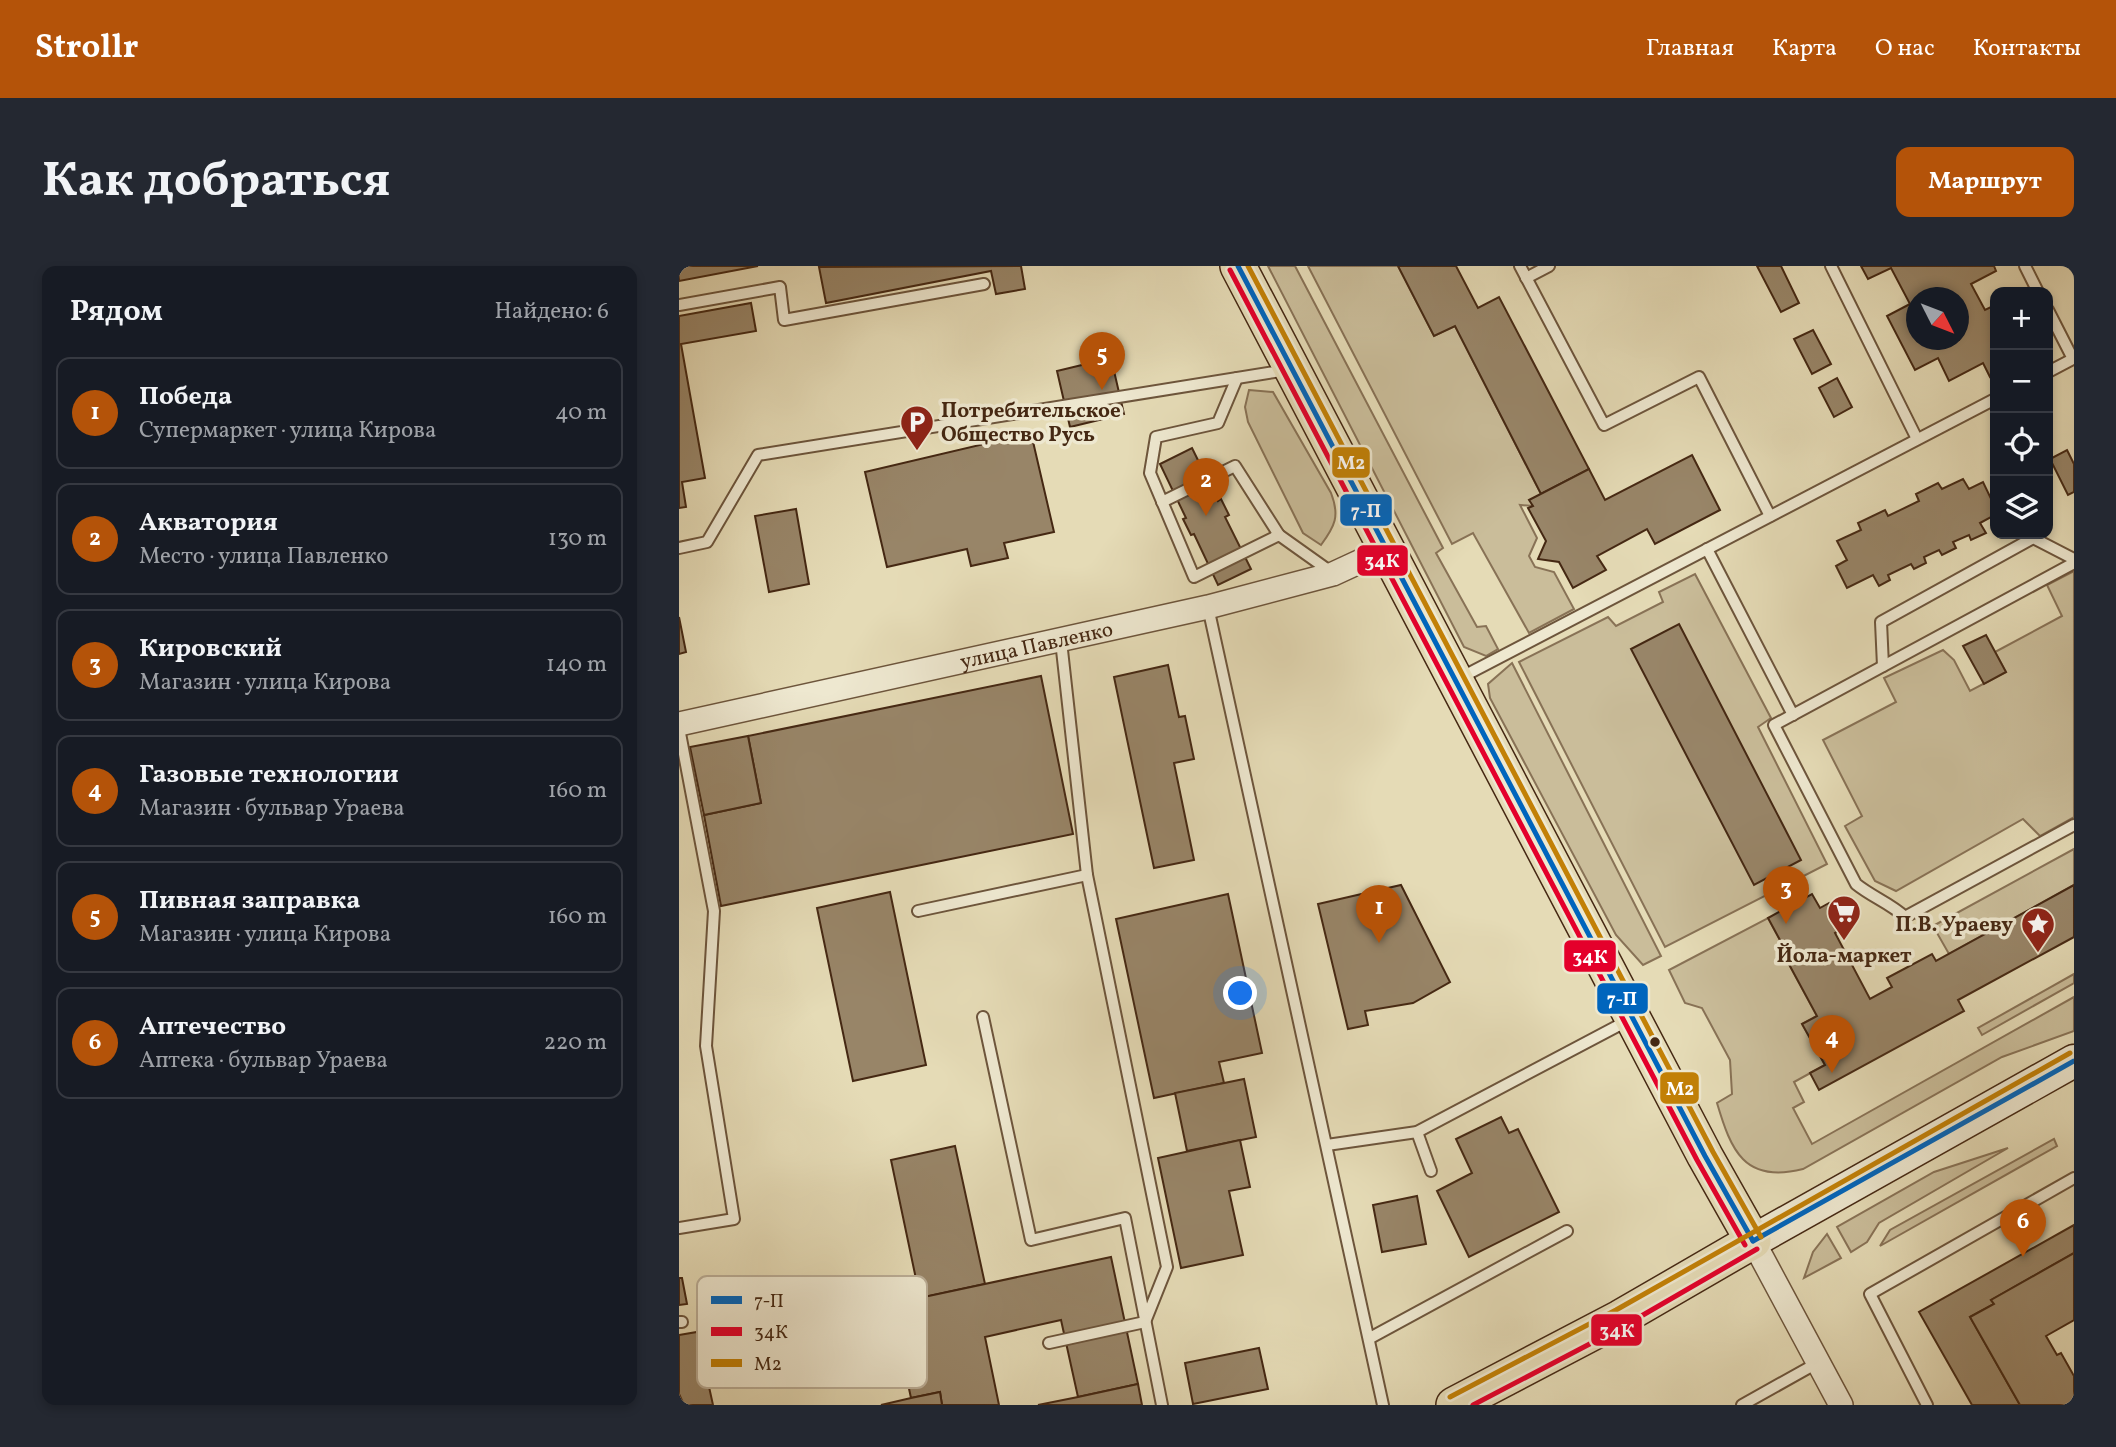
<!DOCTYPE html>
<html lang="ru">
<head>
<meta charset="utf-8">
<style>
  :root { --surface:#171b24; --page:#242831; --text:#f1f3f6; --muted:#9ea1a6; --line:#363941; --accent:#b45309 }
  body { margin:0; font-family:Vollkorn,serif; background:var(--page); color:var(--text) }
  .controls { position:absolute; right:21px; top:21px; display:grid; overflow:hidden; border-radius:14px; box-shadow:0 4px 10px #0003 }
  .controls button { width:63px; height:63px; display:grid; place-items:center; padding:0; border:0; border-bottom:2px solid var(--line); background:var(--surface); color:var(--text); font:35px sans-serif }
  .compass { position:absolute; left:1227px; top:21px; width:63px; height:63px; border-radius:50%; background:var(--surface); box-shadow:0 4px 10px #0003; rotate:132deg }
  .you { position:absolute; left:562px; top:728px; width:24px; height:24px; margin:-18px; border:5px solid #fff; border-radius:50%; background:#1a73e8; box-shadow:0 0 0 10px #1a73e833 }
  .badge { display:grid; place-items:center; width:46px; height:46px; border-radius:50%; background:var(--accent); color:#fff; font-size:23px; font-weight:700 }
  .pin { position:absolute; translate:-50% -58px; filter:drop-shadow(0 2px 4px #0008) }
  .pin::after { content:''; position:absolute; top:37px; width:24px; height:21px; background:inherit; clip-path:polygon(0 0,100% 0,50% 100%) }
  .list { margin:0; padding:0; list-style:none }
  h2 { display:flex; justify-content:space-between; align-items:center; height:91px; margin:0; padding:0 28px; font-size:30px }
  h2 small { font-size:23px; font-weight:400; color:var(--muted) }
  .list li { display:grid; grid-template-columns:46px 1fr auto; gap:21px; align-items:center; box-sizing:border-box; height:112px; margin:0 14px 14px; padding:0 14px; border:2px solid var(--line); border-radius:14px }
  .list b { display:block; font-size:26px; white-space:nowrap }
  .list p { margin:0; font-size:23px; white-space:nowrap; color:var(--muted) }
  .list em { font-size:23px; font-style:normal; color:var(--muted) }
  .icon { flex:none; width:38px; height:38px; fill:none; stroke:currentColor; stroke-width:2; stroke-linecap:round; stroke-linejoin:round }
  .map { position:relative; flex:none; width:1395px; height:1139px; overflow:hidden; border-radius:14px }
  header { display:flex; align-items:center; gap:42px; box-sizing:border-box; height:98px; padding:0 35px; background:var(--accent); color:#fff }
  header strong { font-size:33px }
  nav { display:flex; gap:38px; margin-inline-start:auto; font-size:24px }
  .intro { display:flex; align-items:center; justify-content:space-between; box-sizing:border-box; height:168px; padding:0 42px }
  h1 { margin:0; font-size:49px }
  .button { padding:18px 32px; border-radius:14px; background:var(--accent); color:#fff; font-size:24px; font-weight:700 }
  main { display:flex; gap:42px; padding:0 42px }
  aside { flex:1; background:var(--surface); border-radius:14px; box-shadow:0 4px 10px #0003 }
  .map>svg:first-child { display:block }
  .green { fill:#cabd9a; stroke:#887256; stroke-width:2 }
  .building { fill:#988568; stroke:#452813; stroke-width:2; fill-rule:evenodd }
  .lines { fill:none; stroke-linecap:round; stroke-linejoin:round }
  .lane-casing { stroke:#6d553c; stroke-width:14 }
  .street-casing { stroke:#6d553c; stroke-width:26 }
  .secondary-casing { stroke:#452813; stroke-width:35 }
  .primary-casing { stroke:#452813; stroke-width:38 }
  .lane { stroke:#eee8d0; stroke-width:10 }
  .street { stroke:#eee8d0; stroke-width:23 }
  .secondary { stroke:#eee8d0; stroke-width:32 }
  .primary { stroke:#e5dbb6; stroke-width:35 }
  .bus-1-casing { stroke:#eee8d0; stroke-width:10 }
  .bus-2-casing { stroke:#eee8d0; stroke-width:10 }
  .bus-3-casing { stroke:#eee8d0; stroke-width:10 }
  .bus-1 { stroke:#0065bd; stroke-width:5 }
  .bus-2 { stroke:#e4002b; stroke-width:5 }
  .bus-3 { stroke:#c28006; stroke-width:5 }
  .bus-dot { fill:#452813; stroke:#eee8d0; stroke-width:2.5 }
  .labels { text-anchor:middle; stroke-width:7; stroke-linejoin:round; paint-order:stroke }
  .poi-label { font-size:21px; font-weight:bold; fill:#452813; stroke:#eee8d0; text-anchor:start }
  .street-label { font-size:21px; fill:#452813; stroke:#eee8d0 }
  .key { fill:#eee8d0; stroke:#bbae97; stroke-width:2 }
  .key-label { font-size:19px; fill:#452813 }
  .line-badge { stroke:#eee8d0; stroke-width:2.5 }
  .badge-label { font-size:19px; text-anchor:middle; font-weight:bold; fill:#fff }
</style>
</head>
<body>
<header>
<strong>Strollr</strong>
<nav><a>Главная</a><a>Карта</a><a>О нас</a><a>Контакты</a></nav>
</header>
<div class="intro"><h1>Как добраться</h1><a class="button">Маршрут</a></div>
<main>
<aside>
<h2>Рядом<small>Найдено: 6</small></h2>
<ul class="list">
<li><span class="badge">1</span><div><b>Победа</b><p>Супермаркет · улица Кирова</p></div><em>40 m</em></li>
<li><span class="badge">2</span><div><b>Акватория</b><p>Место · улица Павленко</p></div><em>130 m</em></li>
<li><span class="badge">3</span><div><b>Кировский</b><p>Магазин · улица Кирова</p></div><em>140 m</em></li>
<li><span class="badge">4</span><div><b>Газовые технологии</b><p>Магазин · бульвар Ураева</p></div><em>160 m</em></li>
<li><span class="badge">5</span><div><b>Пивная заправка</b><p>Магазин · улица Кирова</p></div><em>160 m</em></li>
<li><span class="badge">6</span><div><b>Аптечество</b><p>Аптека · бульвар Ураева</p></div><em>220 m</em></li>
</ul>
</aside>
<div class="map">
<svg width="1395" height="1139" viewBox="0 0 1395 1139">
  <rect width="100%" height="100%" fill="#e5dbb6"/>
  <filter id="stains"><feTurbulence type="fractalNoise" baseFrequency=".00286" numOctaves="4"/><feColorMatrix values="0 0 0 0 .2 0 0 0 0 .09 0 0 0 0 .02 0 0 0 .5 -.17"/></filter>
  <radialGradient id="worn" r=".72"><stop offset=".6" stop-color="#630" stop-opacity="0"/><stop offset="1" stop-color="#630" stop-opacity=".3"/></radialGradient>
  <g class="green">
    <path d="M 589,0 L 616,0 L 764,282 L 757,287 L 798,361 L 807,360 L 819,383 L 807,390 L 785,381 Z"/>
    <path d="M 629,0 L 719,0 L 755,70 L 776,60 L 862,228 L 854,240 L 841,239 L 858,272 L 850,290 L 856,301 L 875,306 L 895,343 L 850,367 L 794,267 L 773,278 Z"/>
    <path d="M 570,124 L 594,126 L 652,227 C 661,250 656,260 642,279 L 624,267 L 569,156 L 566,141 Z"/>
    <path d="M 1395,305 L 1395,551 L 1361,570 L 1344,553 L 1217,625 L 1196,615 L 1166,560 L 1183,550 L 1144,474 L 1217,436 L 1205,412 L 1264,384 L 1275,394 L 1291,425 L 1327,406 L 1316,386 L 1383,350 L 1368,319 Z"/>
    <path d="M 1016,308 L 1092,452 L 1079,461 L 1148,598 L 986,681 L 840,396 L 929,351 L 937,360 L 984,336 L 980,326 Z"/>
    <path d="M 833,397 L 982,690 L 964,699 L 937,669 L 811,432 L 809,418 Z"/>
    <path d="M 1395,583 L 1395,619 L 1270,688 L 1254,660 Z"/>
    <path d="M 1089,652 L 1108,687 L 1105,689 L 1138,750 L 1123,758 L 1146,799 L 1115,816 L 1125,836 L 1114,842 L 1133,878 L 1395,731 L 1395,765 L 1323,791 L 1124,903 C 1065,918 1052,884 1038,837 L 1053,828 L 1051,794 L 1023,742 L 1006,737 L 990,704 Z"/>
    <path d="M 1395,708 L 1395,717 L 1303,769 L 1299,762 Z"/>
    <path d="M 1375,873 L 1378,880 L 1201,980 L 1211,964 Z"/>
    <path d="M 1329,882 L 1200,957 L 1188,976 L 1172,986 L 1158,961 L 1255,906 Z"/>
    <path d="M 1148,968 L 1162,992 L 1125,1012 L 1134,986 Z"/>
  </g>
  <g class="building">
    <path d="M 0,0 L 79,0 L 0,15 Z"/>
    <path d="M 342,0 L 346,23 L 317,28 L 312,5 L 147,37 L 140,1 Z"/>
    <path d="M 719,0 L 777,0 L 799,42 L 820,31 L 910,203 L 862,228 L 776,60 L 755,70 Z"/>
    <path d="M 1078,0 L 1102,0 L 1120,37 L 1102,46 Z"/>
    <path d="M 1182,0 L 1315,0 L 1317,5 L 1292,18 L 1306,44 L 1316,39 L 1316,108 L 1311,111 L 1304,97 L 1270,115 L 1259,92 L 1236,104 L 1208,50 L 1231,38 L 1212,2 L 1189,13 ZM 1238,32 L 1280,32 L 1280,74 L 1238,74 Z"/>
    <path d="M 72,37 L 77,65 L 2,78 L 26,212 L 3,216 L 7,241 L 0,242 L 0,50 Z"/>
    <path d="M 1134,64 L 1152,98 L 1133,108 L 1115,73 Z"/>
    <path d="M 432,92 L 445,148 L 391,161 L 378,105 Z"/>
    <path d="M 1158,112 L 1173,141 L 1155,151 L 1140,122 Z"/>
    <path d="M 352,167 L 375,266 L 325,277 L 329,292 L 292,300 L 288,283 L 208,301 L 186,206 Z"/>
    <path d="M 513,182 L 539,235 L 542,233 L 550,249 L 546,251 L 572,303 L 539,319 L 515,268 L 512,269 L 504,253 L 507,252 L 481,198 Z"/>
    <path d="M 1388,184 L 1395,198 L 1395,226 L 1389,229 L 1371,193 Z"/>
    <path d="M 1013,189 L 1041,244 L 976,278 L 968,263 L 918,290 L 927,304 L 894,322 L 880,296 L 859,293 L 867,275 L 849,242 L 854,240 L 850,234 L 910,203 L 926,234 Z"/>
    <path d="M 1284,213 L 1290,223 L 1304,216 L 1316,241 L 1316,249 L 1301,257 L 1307,267 L 1292,274 L 1290,269 L 1274,276 L 1277,282 L 1263,289 L 1260,284 L 1245,291 L 1247,297 L 1235,303 L 1232,298 L 1209,309 L 1211,314 L 1200,320 L 1194,309 L 1168,322 L 1157,300 L 1168,294 L 1158,275 L 1182,264 L 1179,257 L 1206,244 L 1209,250 L 1240,235 L 1237,228 L 1259,217 L 1263,223 Z"/>
    <path d="M 117,243 L 130,318 L 90,326 L 76,250 Z"/>
    <path d="M 0,351 L 7,386 L 0,388 Z"/>
    <path d="M 1000,358 L 1122,594 L 1075,619 L 952,383 Z"/>
    <path d="M 1307,369 L 1327,406 L 1305,418 L 1284,380 Z"/>
    <path d="M 489,399 L 500,451 L 506,450 L 515,493 L 495,497 L 515,594 L 475,602 L 435,411 Z"/>
    <path d="M 362,410 L 394,568 L 42,640 L 25,549 L 82,537 L 69,470 Z"/>
    <path d="M 69,470 L 82,537 L 25,549 L 11,481 Z"/>
    <path d="M 722,619 L 771,716 L 734,737 L 686,745 L 689,759 L 669,763 L 639,638 Z"/>
    <path d="M 1395,619 L 1395,671 L 1279,734 L 1285,745 L 1140,824 L 1131,807 L 1146,799 L 1123,758 L 1138,750 L 1105,689 L 1108,687 L 1089,652 L 1133,628 L 1141,642 L 1150,637 L 1164,663 L 1156,667 L 1191,733 L 1213,721 L 1208,712 L 1253,688 L 1257,695 Z"/>
    <path d="M 211,626 L 247,799 L 174,815 L 138,642 Z"/>
    <path d="M 549,628 L 583,787 L 540,796 L 545,817 L 475,832 L 437,653 Z"/>
    <path d="M 565,813 L 577,871 L 508,885 L 496,827 Z"/>
    <path d="M 822,851 L 830,867 L 839,863 L 880,946 L 790,991 L 758,925 L 793,907 L 777,873 Z"/>
    <path d="M 561,874 L 571,921 L 550,925 L 564,989 L 502,1002 L 479,892 Z"/>
    <path d="M 276,880 L 306,1018 L 241,1032 L 212,894 Z"/>
    <path d="M 738,930 L 747,978 L 703,986 L 694,939 Z"/>
    <path d="M 1395,959 L 1395,987 L 1312,1034 L 1315,1038 L 1291,1051 L 1341,1139 L 1293,1139 L 1240,1046 Z"/>
    <path d="M 1395,987 L 1395,1054 L 1367,1070 L 1378,1089 L 1382,1087 L 1395,1110 L 1395,1139 L 1341,1139 L 1291,1051 L 1315,1038 L 1312,1034 Z"/>
    <path d="M 432,991 L 459,1118 L 399,1131 L 382,1054 L 306,1071 L 320,1139 L 263,1139 L 261,1126 L 232,1132 L 212,1038 Z"/>
    <path d="M 0,1012 L 3,1012 L 8,1038 L 0,1039 Z"/>
    <path d="M 18,1066 L 34,1139 L 5,1139 L 0,1128 L 0,1069 Z"/>
    <path d="M 580,1082 L 589,1123 L 514,1138 L 506,1097 Z"/>
    <path d="M 459,1118 L 463,1139 L 359,1139 L 399,1131 Z"/>
    <path d="M 261,1126 L 263,1139 L 202,1139 L 232,1132 Z"/>
  </g>
  <g class="lines">
    <g class="lane-casing">
      <g id="lane">
        <path d="M 841,0 L 925,159 L 1020,111 L 1091,250"/>
        <path d="M 1152,0 L 1238,173"/>
        <path d="M 1346,0 L 1359,26"/>
        <path d="M 847,12 L 870,0"/>
        <path d="M 0,39 L 101,21 L 105,54 L 305,18"/>
        <path d="M 1369,44 L 1394,93 L 1369,106"/>
        <path d="M 558,112 L 539,157 L 477,171 L 471,207 L 515,311 L 600,269 L 652,306"/>
        <path d="M 483,236 L 556,200 L 600,269"/>
        <path d="M 0,282 L 28,276 L 79,189 L 608,104"/>
        <path d="M 1028,283 L 1114,449"/>
        <path d="M 1395,297 L 1095,459 L 1177,618 C 1193,631 1211,637 1226,651 L 1395,559"/>
        <path d="M 529,341 L 704,1139"/>
        <path d="M 1204,400 L 1202,356 L 1354,272 L 1395,293"/>
        <path d="M 779,413 L 1316,133"/>
        <path d="M 0,462 L 35,645 L 27,780 L 55,953 L 0,962"/>
        <path d="M 239,645 L 408,609"/>
        <path d="M 304,751 L 352,974 L 446,952 L 483,1139"/>
        <path d="M 738,866 L 752,905"/>
        <path d="M 648,879 L 738,866 L 948,755"/>
        <path d="M 0,1056 L 3,1056"/>
        <path d="M 691,1072 L 888,965"/>
        <path d="M 370,1077 L 466,1056 L 488,1001 L 408,609 L 382,375"/>
        <path d="M 1063,1139 L 1140,1096"/>
        <path d="M 1248,1139 L 1191,1028 L 1395,912"/>
      </g>
    </g>
    <g class="street-casing">
      <g id="street">
        <path id="s1" d="M 0,458 L 529,341 L 654,308 L 708,283"/>
        <path d="M 1074,975 L 1162,1139"/>
      </g>
    </g>
    <g class="secondary-casing">
      <path id="secondary" d="M 1074,975 L 1395,795"/>
    </g>
    <g class="primary-casing">
      <path id="primary" d="M 559,0 L 1026,890 L 1074,975 L 941,1052 L 775,1139"/>
    </g>
    <use href="#lane" class="lane"/>
    <use href="#street" class="street"/>
    <use href="#secondary" class="secondary"/>
    <use href="#primary" class="primary"/>
    <g class="bus-1-casing">
      <g id="bus-1">
        <path d="M 559,0 L 1026,890 L 1074,975"/>
        <path d="M 1074,975 L 1395,795"/>
      </g>
    </g>
    <g class="bus-2-casing">
      <g id="bus-2">
        <path d="M 551,4 L 1018,894 L 1066,979"/>
        <path d="M 794,1139 L 945,1060 L 1078,983"/>
      </g>
    </g>
    <g class="bus-3-casing">
      <g id="bus-3">
        <path d="M 569,0 L 1034,886 L 1082,971"/>
        <path d="M 771,1131 L 937,1044 L 1391,787"/>
      </g>
    </g>
    <use href="#bus-1" class="bus-1"/>
    <use href="#bus-2" class="bus-2"/>
    <use href="#bus-3" class="bus-3"/>
  </g>
  <defs>
    <g id="parking-pin" transform="scale(1.75)"><path d="M0 17L-7.5 6A9.5 9.5 0 1 1 7.5 6Z" fill="#8f2418" stroke="#eee8d0"/><path d="M-3.5-5.5H1a3.5 3.5 0 0 1 0 7H-1V5.5H-3.5ZM-1-3.4V-.6H.8a1.4 1.4 0 0 0 0-2.8Z" fill="#fff"/></g>
    <g id="supermarket-pin" transform="scale(1.75)"><path d="M0 17L-7.5 6A9.5 9.5 0 1 1 7.5 6Z" fill="#8f2418" stroke="#eee8d0"/><path d="M-6-5.5h2.5l.6 2H6L4.5 2H-2.5L-4.4-4H-6ZM-1.5 3.2a1.3 1.3 0 1 0 .1 0ZM3 3.2a1.3 1.3 0 1 0 .1 0Z" fill="#fff"/></g>
    <g id="sight-pin" transform="scale(1.75)"><path d="M0 17L-7.5 6A9.5 9.5 0 1 1 7.5 6Z" fill="#8f2418" stroke="#eee8d0"/><path d="M0-6L1.8-2.2L6-1.7L2.9 1.2L3.7 5.4L0 3.3L-3.7 5.4L-2.9 1.2L-6-1.7L-1.8-2.2Z" fill="#fff"/></g>
  </defs>
  <g fill-rule="evenodd">
    <use href="#parking-pin" x="238" y="156"/>
    <use href="#supermarket-pin" x="1165" y="646"/>
    <use href="#sight-pin" x="1359" y="658"/>
  </g>
  <circle class="bus-dot" cx="976" cy="776" r="6"/>
  <g class="labels">
    <g class="poi-label">
      <text x="262" y="151">Потребительское<tspan x="262" dy="24">Общество Русь</tspan></text>
      <text x="1334" y="665" text-anchor="end">П.В. Ураеву</text>
      <text x="1165" y="696" text-anchor="middle">Йола-маркет</text>
    </g>
    <g class="street-label">
      <text dy="7" stroke="none"><textPath href="#s1" startOffset="366">улица Павленко</textPath></text>
    </g>
  </g>
  <rect x="18" y="1010" width="230" height="112" rx="10" class="key"/>
  <rect x="32" y="1030" width="31" height="8" fill="#0065bd"/>
  <rect x="32" y="1061" width="31" height="9" fill="#e4002b"/>
  <rect x="32" y="1093" width="31" height="8" fill="#c28006"/>
  <g class="key-label">
    <text x="75" y="1041">7-П</text>
    <text x="75" y="1072">34К</text>
    <text x="75" y="1104">М2</text>
  </g>
  <g class="line-badge">
    <rect x="652" y="180" width="40" height="33" rx="7" fill="#c28006"/>
    <rect x="660" y="227" width="54" height="34" rx="7" fill="#0065bd"/>
    <rect x="677" y="278" width="53" height="33" rx="7" fill="#e4002b"/>
    <rect x="884" y="673" width="54" height="34" rx="7" fill="#e4002b"/>
    <rect x="917" y="716" width="53" height="33" rx="7" fill="#0065bd"/>
    <rect x="980" y="805" width="41" height="34" rx="7" fill="#c28006"/>
    <rect x="911" y="1047" width="53" height="34" rx="7" fill="#e4002b"/>
  </g>
  <g class="badge-label">
    <text x="672" y="203">М2</text>
    <text x="687" y="251">7-П</text>
    <text x="703" y="301">34К</text>
    <text x="911" y="697">34К</text>
    <text x="943" y="739">7-П</text>
    <text x="1001" y="829">М2</text>
    <text x="938" y="1071">34К</text>
  </g>
  <rect width="100%" height="100%" filter="url(#stains)"/>
  <rect width="100%" height="100%" fill="url(#worn)"/>
</svg>
<div class="controls">
<button>+</button>
<button>−</button>
<button><svg class="icon" aria-label="locate" viewBox="0 0 24 24"><circle cx="12" cy="12" r="6"/><path d="M12 2v4M12 18v4M2 12h4M18 12h4"/></svg></button>
<button><svg class="icon" aria-label="layers" viewBox="0 0 24 24"><path d="M12 4l9 5-9 5-9-5zM3 14l9 5 9-5"/></svg></button>
</div>
<svg class="compass" viewBox="-18 -18 36 36"><path d="M0-13l5 13h-10z" fill="#e53935"/><path d="M0 13l5-13h-10z" fill="#9ea1a6"/></svg>
<div class="you"></div>
<div class="pin badge" style="left:700px;top:677px">1</div>
<div class="pin badge" style="left:527px;top:250px">2</div>
<div class="pin badge" style="left:1107px;top:658px">3</div>
<div class="pin badge" style="left:1153px;top:807px">4</div>
<div class="pin badge" style="left:423px;top:124px">5</div>
<div class="pin badge" style="left:1344px;top:991px">6</div>
</div>
</main>
</body>
</html>
